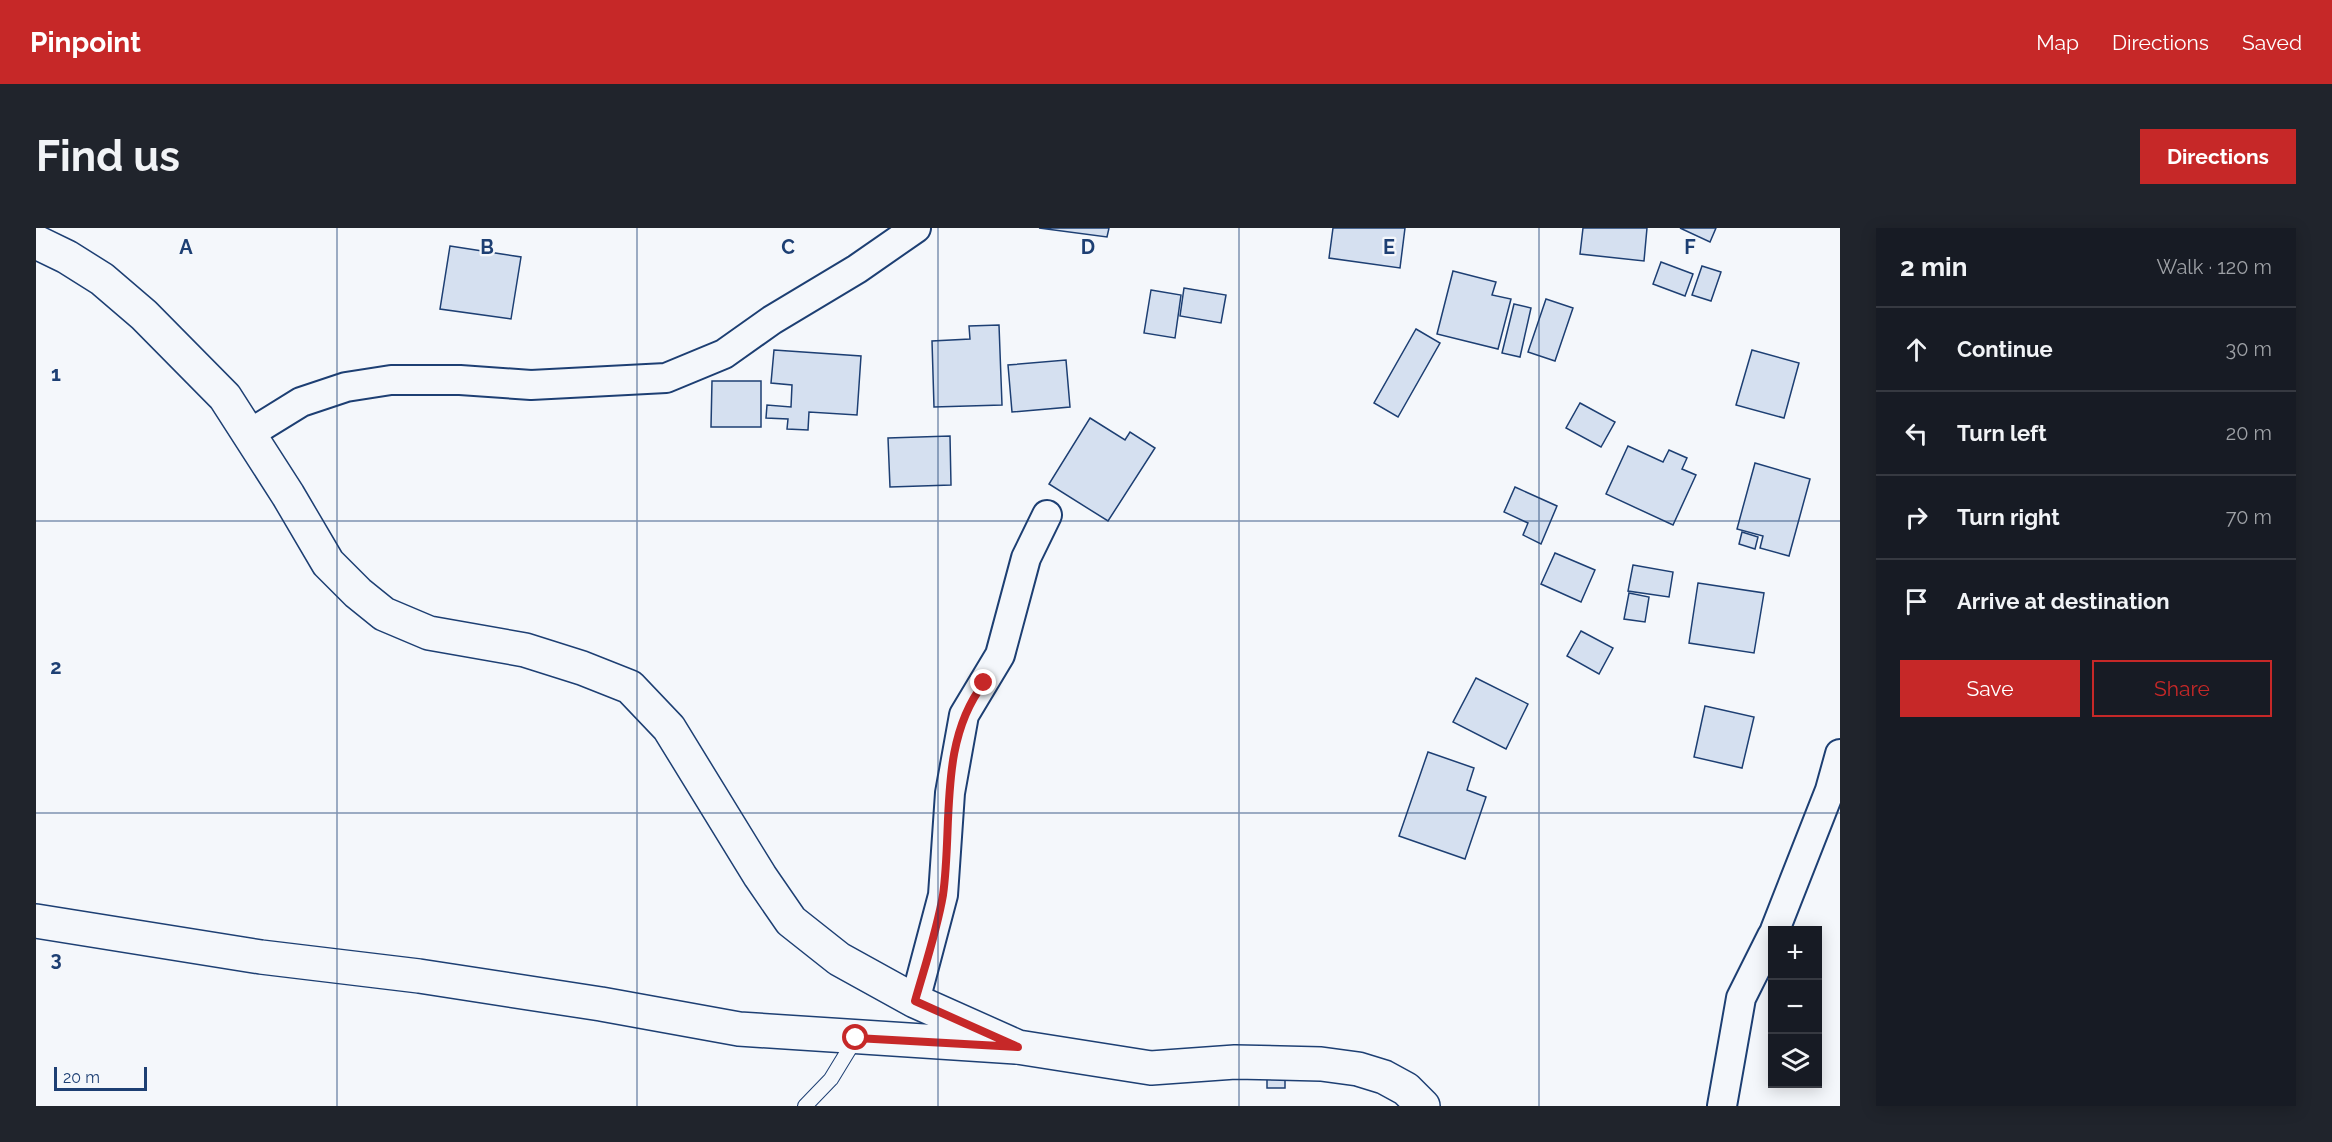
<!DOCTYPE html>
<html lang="en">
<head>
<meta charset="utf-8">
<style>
  :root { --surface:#171b24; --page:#20242c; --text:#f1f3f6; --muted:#9ea1a6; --line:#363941; --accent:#c62828 }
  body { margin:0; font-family:Raleway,sans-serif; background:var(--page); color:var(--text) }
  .controls { position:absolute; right:18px; bottom:18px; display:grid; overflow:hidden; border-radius:0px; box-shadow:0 3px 15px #0003 }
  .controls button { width:54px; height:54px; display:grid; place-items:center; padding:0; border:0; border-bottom:2px solid var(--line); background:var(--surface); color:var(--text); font:30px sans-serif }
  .scale { position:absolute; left:18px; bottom:15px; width:93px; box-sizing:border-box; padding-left:6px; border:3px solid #1d3f73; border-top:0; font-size:16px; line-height:21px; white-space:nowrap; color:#1d3f73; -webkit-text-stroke:4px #f4f7fb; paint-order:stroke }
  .stop { position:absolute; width:18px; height:18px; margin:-14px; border:4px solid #c62828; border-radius:50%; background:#fff }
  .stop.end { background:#c62828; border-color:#fff; box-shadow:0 2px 6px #0008 }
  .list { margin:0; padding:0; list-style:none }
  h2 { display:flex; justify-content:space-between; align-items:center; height:78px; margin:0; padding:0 24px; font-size:26px }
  h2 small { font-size:20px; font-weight:400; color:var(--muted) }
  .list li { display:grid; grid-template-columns:39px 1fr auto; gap:18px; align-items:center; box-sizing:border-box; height:84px; padding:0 24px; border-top:2px solid var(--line) }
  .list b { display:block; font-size:22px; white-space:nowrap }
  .list em { font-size:20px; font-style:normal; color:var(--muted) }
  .actions { display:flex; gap:12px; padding:18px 24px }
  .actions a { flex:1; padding:14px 0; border:2px solid var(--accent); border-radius:0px; text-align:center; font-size:21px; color:var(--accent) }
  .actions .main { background:var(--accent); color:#fff }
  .icon { flex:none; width:33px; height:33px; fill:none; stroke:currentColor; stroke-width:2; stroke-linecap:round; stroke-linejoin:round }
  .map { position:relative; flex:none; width:1804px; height:878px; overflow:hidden; border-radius:0px }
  header { display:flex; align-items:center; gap:36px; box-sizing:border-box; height:84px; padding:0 30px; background:var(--accent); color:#fff }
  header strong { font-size:28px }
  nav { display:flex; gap:33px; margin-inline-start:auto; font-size:21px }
  .intro { display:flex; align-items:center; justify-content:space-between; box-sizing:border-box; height:144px; padding:0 36px }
  h1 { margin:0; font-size:42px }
  .button { padding:15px 27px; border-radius:0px; background:var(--accent); color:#fff; font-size:21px; font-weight:700 }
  main { display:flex; gap:36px; padding:0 36px }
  aside { flex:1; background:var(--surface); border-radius:0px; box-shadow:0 3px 15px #0003 }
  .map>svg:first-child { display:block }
  .building { fill:#d5e0f0; stroke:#1d3f73; stroke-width:1.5 }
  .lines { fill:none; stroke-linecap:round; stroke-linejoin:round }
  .service-casing { stroke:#1d3f73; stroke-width:16 }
  .minor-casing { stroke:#1d3f73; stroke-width:32 }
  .tertiary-casing { stroke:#1d3f73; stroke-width:36 }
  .secondary-casing { stroke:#1d3f73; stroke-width:36 }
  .service { stroke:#f4f7fb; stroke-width:14 }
  .minor { stroke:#f4f7fb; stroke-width:28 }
  .tertiary { stroke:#f4f7fb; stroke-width:33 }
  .secondary { stroke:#f4f7fb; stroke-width:33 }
  .route { stroke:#c62828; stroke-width:8 }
  .grid { fill:none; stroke:#1d3f73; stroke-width:1.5; stroke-opacity:0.55 }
  .grid-label { font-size:20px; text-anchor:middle; font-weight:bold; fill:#1d3f73; stroke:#f4f7fb; stroke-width:4.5; stroke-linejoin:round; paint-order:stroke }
</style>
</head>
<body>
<header>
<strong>Pinpoint</strong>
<nav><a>Map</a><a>Directions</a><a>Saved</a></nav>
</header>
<div class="intro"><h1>Find us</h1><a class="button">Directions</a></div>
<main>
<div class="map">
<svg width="1804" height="878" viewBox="0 0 1804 878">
  <rect width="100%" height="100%" fill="#f4f7fb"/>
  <g class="building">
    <path d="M 1003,0 L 1073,0 L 1071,9 Z"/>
    <path d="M 1297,0 L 1369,0 L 1364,40 L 1293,30 Z"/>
    <path d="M 1547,0 L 1611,0 L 1608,33 L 1544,26 Z"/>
    <path d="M 1644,0 L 1680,0 L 1674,14 Z"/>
    <path d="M 414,18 L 485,29 L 475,91 L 404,81 Z"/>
    <path d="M 1625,34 L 1657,46 L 1649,68 L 1617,56 Z"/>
    <path d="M 1666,38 L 1685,44 L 1675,73 L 1656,67 Z"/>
    <path d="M 1417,43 L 1460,54 L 1456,67 L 1475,71 L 1462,121 L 1401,106 Z"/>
    <path d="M 1148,60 L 1190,67 L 1185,95 L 1144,88 Z"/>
    <path d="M 1115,62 L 1145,67 L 1139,110 L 1108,105 Z"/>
    <path d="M 1510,71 L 1537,80 L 1519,133 L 1492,124 Z"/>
    <path d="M 1478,76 L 1495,80 L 1484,129 L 1466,125 Z"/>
    <path d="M 963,97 L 966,177 L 898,179 L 896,113 L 934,111 L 933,98 Z"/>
    <path d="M 1380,101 L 1404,115 L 1362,189 L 1338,175 Z"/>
    <path d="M 738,122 L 825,128 L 821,187 L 773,184 L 772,202 L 751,201 L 752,191 L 730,190 L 731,177 L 755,179 L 756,157 L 735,155 Z"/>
    <path d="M 1716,122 L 1763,135 L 1748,190 L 1700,177 Z"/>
    <path d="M 1030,132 L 1034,179 L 976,184 L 972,137 Z"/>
    <path d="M 676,153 L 725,153 L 725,199 L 675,199 Z"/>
    <path d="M 1544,175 L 1579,194 L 1565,219 L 1530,200 Z"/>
    <path d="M 1054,190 L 1089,212 L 1094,204 L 1119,220 L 1072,293 L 1013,256 Z"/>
    <path d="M 914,208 L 915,257 L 854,259 L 852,210 Z"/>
    <path d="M 1592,218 L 1627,234 L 1633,222 L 1651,230 L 1646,241 L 1660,247 L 1637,297 L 1570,266 Z"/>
    <path d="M 1719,235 L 1774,251 L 1753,328 L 1724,320 L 1727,308 L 1701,301 Z"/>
    <path d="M 1479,259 L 1521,278 L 1505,316 L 1487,307 L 1492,295 L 1468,284 Z"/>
    <path d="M 1706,304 L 1722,309 L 1719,321 L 1703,316 Z"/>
    <path d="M 1519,325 L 1559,342 L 1545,374 L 1505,356 Z"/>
    <path d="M 1597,337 L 1637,344 L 1633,369 L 1592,363 Z"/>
    <path d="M 1662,355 L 1728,365 L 1718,425 L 1653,415 Z"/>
    <path d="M 1593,365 L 1613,369 L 1609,394 L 1588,391 Z"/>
    <path d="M 1545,403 L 1577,420 L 1563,446 L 1531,428 Z"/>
    <path d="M 1440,450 L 1492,476 L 1470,521 L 1417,494 Z"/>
    <path d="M 1669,478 L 1718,489 L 1706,540 L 1658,529 Z"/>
    <path d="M 1392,524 L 1438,540 L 1431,562 L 1450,569 L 1429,631 L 1363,608 Z"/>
    <path d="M 1249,841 L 1249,860 L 1231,860 L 1231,842 Z"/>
  </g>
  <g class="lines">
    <g class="service-casing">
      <path id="service" d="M 769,878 L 795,851 L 820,810"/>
    </g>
    <g class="minor-casing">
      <g id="minor">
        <path d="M 213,206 L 265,174 L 310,159 L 355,152 L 424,152 L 495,157 L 630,150 L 688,126 L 736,92 L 821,41 L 880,0"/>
        <path d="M 1739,702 L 1794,562 L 1804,526"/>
        <path d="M 879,773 L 907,667 L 914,565 L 928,487 L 964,427 L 990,330 L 1011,287"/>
        <path d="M 1686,878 L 1705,770 L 1736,708"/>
      </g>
    </g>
    <g class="tertiary-casing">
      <path id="tertiary" d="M 0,693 L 225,729 L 383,748 L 565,776 L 703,801 L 980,819"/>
    </g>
    <g class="secondary-casing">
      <path id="secondary" d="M 0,14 L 31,29 L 66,51 L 108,87 L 189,169 L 252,267 L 292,335 L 322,365 L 348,386 L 393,405 L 489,422 L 546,440 L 594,459 L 633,500 L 724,648 L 755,693 L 803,731 L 879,773 L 982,819 L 1115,840 L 1199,834 L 1285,836 L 1322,841 L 1348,849 L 1370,861 L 1387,878"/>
    </g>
    <use href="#service" class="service"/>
    <use href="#minor" class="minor"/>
    <use href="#tertiary" class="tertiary"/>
    <use href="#secondary" class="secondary"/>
  </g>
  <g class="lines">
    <path class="route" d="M 820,810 L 982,819 L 879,773 C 889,738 901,702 907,667 C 917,597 902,514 948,455"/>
  </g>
  <path class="grid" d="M 301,0 L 301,878M 601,0 L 601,878M 902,0 L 902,878M 1203,0 L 1203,878M 1503,0 L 1503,878M 0,293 L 1804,293M 0,585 L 1804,585"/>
  <g class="grid-label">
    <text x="150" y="26">A</text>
    <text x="451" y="26">B</text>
    <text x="752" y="26">C</text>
    <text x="1052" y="26">D</text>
    <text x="1353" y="26">E</text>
    <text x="1654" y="26">F</text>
    <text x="20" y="153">1</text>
    <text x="20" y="446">2</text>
    <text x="20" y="738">3</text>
  </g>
</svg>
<div class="controls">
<button>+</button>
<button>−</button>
<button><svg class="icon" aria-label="layers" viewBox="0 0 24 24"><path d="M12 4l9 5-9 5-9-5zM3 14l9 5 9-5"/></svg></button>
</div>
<div class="scale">20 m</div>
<div class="stop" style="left:820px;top:810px"></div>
<div class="stop end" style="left:948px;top:455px"></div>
</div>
<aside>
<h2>2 min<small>Walk · 120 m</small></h2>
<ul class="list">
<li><svg class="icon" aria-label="ahead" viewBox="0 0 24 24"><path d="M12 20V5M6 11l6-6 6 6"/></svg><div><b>Continue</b></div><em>30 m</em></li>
<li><svg class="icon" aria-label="left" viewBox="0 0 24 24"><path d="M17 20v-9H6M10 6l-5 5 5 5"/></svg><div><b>Turn left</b></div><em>20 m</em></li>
<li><svg class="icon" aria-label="right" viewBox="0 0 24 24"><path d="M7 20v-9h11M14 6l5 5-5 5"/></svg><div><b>Turn right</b></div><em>70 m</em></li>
<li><svg class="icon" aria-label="arrive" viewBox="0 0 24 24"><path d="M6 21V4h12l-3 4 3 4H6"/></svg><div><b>Arrive at destination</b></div></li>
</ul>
<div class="actions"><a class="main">Save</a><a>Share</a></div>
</aside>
</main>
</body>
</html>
